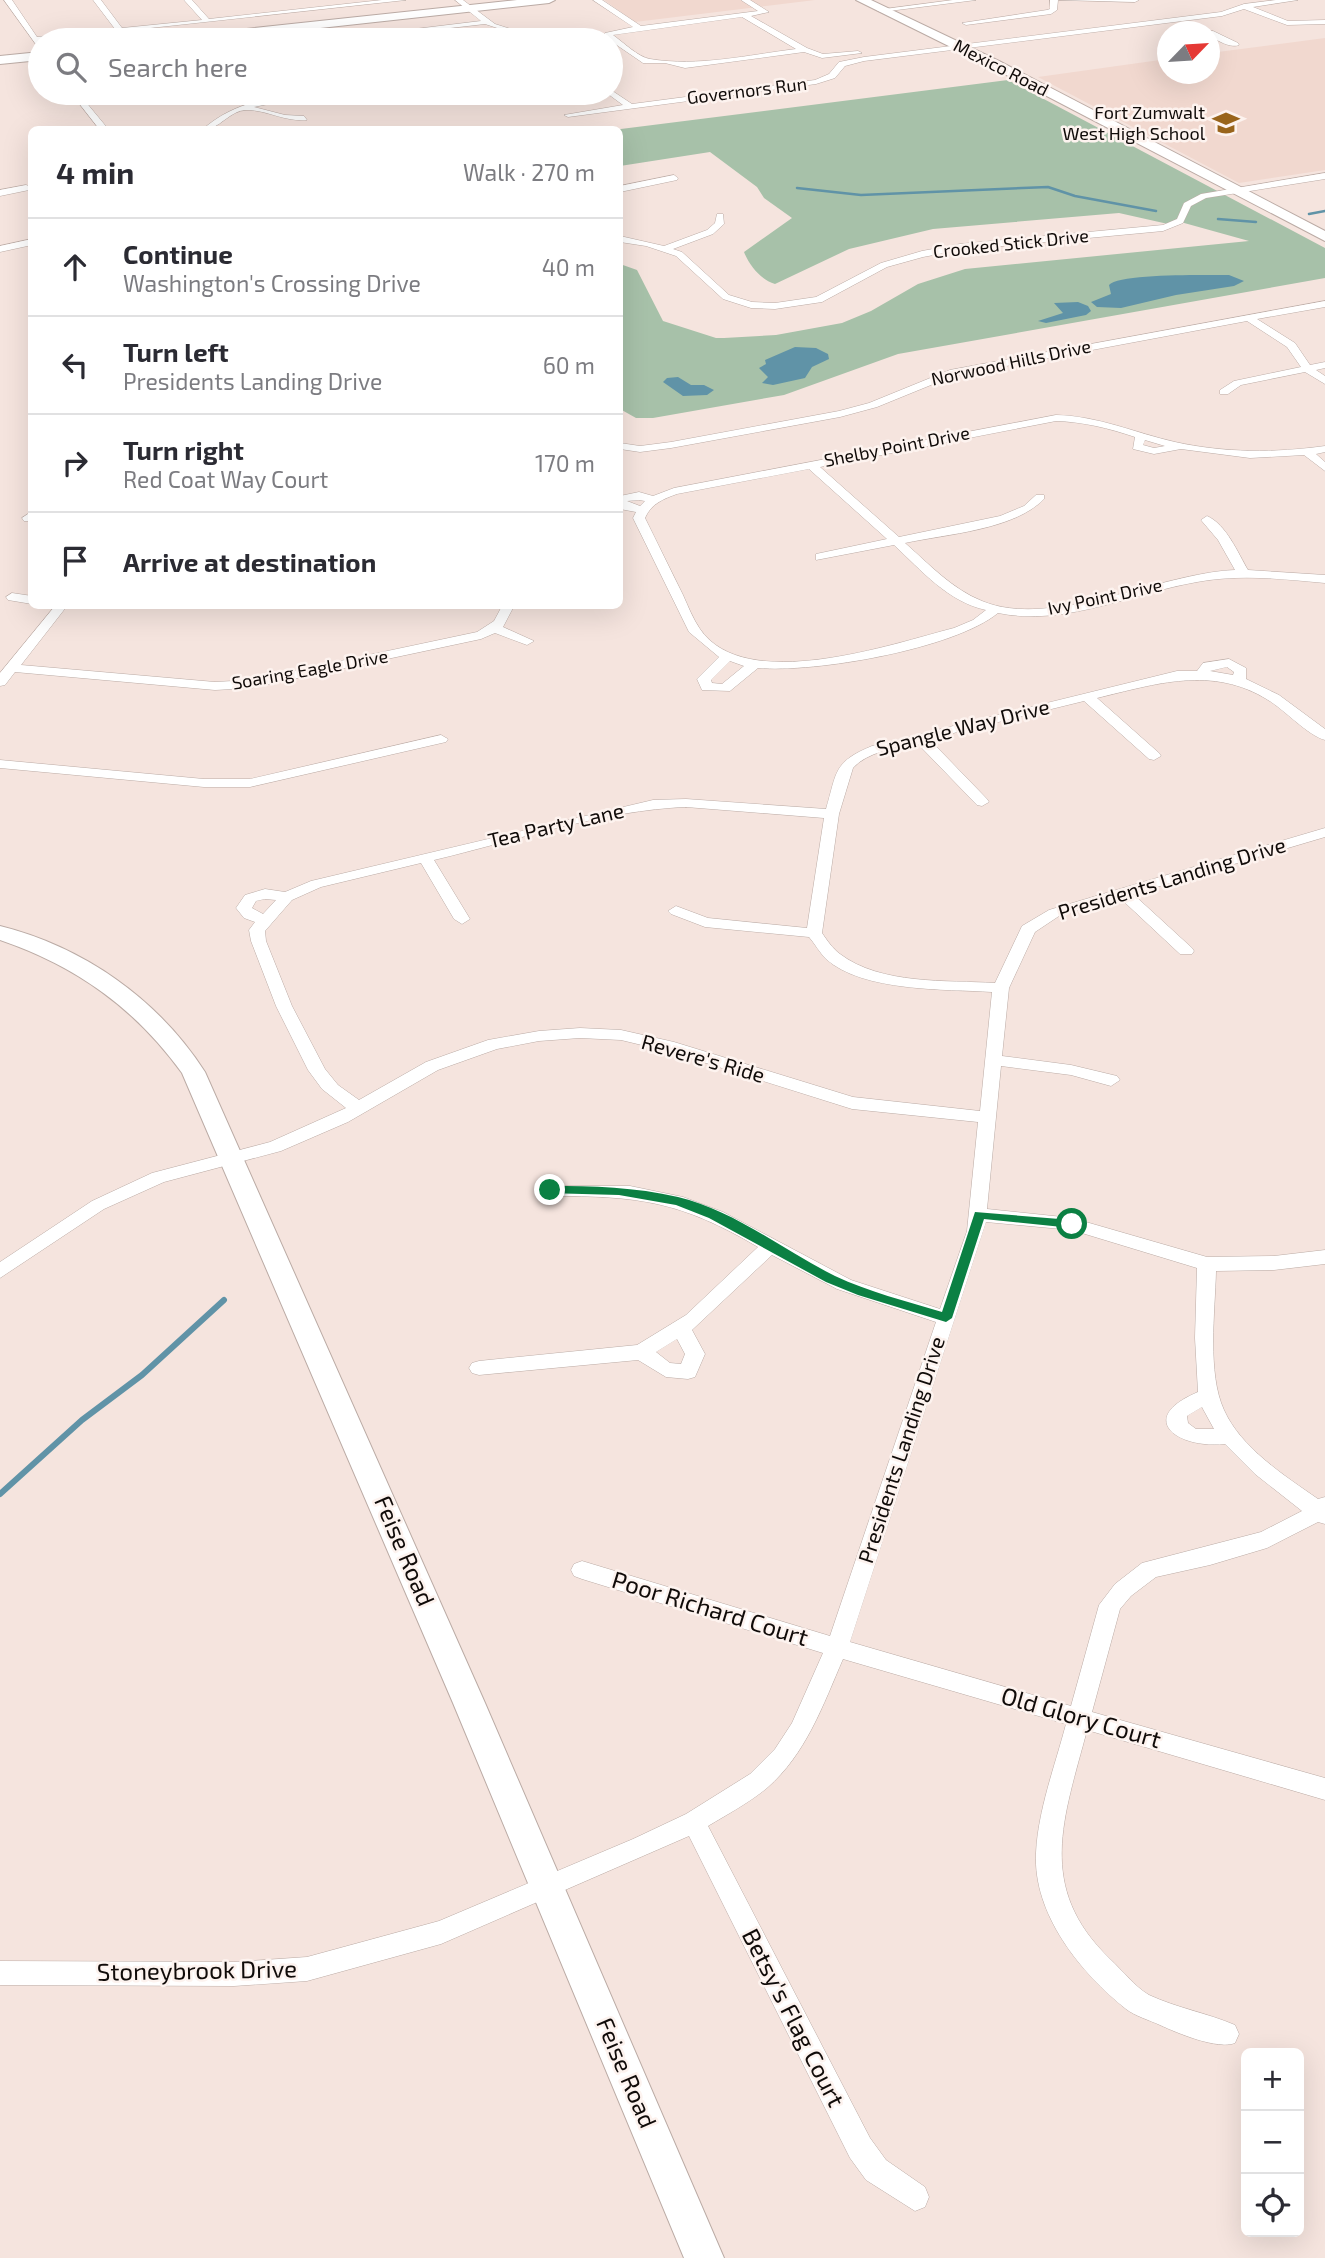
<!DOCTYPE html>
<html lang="en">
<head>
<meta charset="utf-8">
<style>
  :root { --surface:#fff; --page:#f7f7f7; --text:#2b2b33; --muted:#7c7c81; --line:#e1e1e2 }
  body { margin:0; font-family:"Exo 2",sans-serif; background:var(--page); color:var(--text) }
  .controls { position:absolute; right:21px; bottom:21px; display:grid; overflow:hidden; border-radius:10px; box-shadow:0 7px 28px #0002 }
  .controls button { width:63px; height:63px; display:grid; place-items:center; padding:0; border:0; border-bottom:2px solid var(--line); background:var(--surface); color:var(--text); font:35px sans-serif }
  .compass { position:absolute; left:1157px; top:21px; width:63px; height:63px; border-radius:50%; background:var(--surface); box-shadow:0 7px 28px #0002; rotate:65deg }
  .stop { position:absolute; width:21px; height:21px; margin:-16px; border:5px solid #0b8043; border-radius:50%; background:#fff }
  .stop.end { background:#0b8043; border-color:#fff; box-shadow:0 2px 7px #0008 }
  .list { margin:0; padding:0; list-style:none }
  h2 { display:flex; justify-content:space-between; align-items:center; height:91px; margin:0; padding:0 28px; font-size:30px }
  h2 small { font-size:23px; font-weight:400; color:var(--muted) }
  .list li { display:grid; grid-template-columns:46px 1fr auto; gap:21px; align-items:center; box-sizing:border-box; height:98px; padding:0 28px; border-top:2px solid var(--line) }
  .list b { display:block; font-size:26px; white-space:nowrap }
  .list p { margin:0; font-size:23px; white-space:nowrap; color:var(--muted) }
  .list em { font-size:23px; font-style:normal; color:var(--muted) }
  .icon { flex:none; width:38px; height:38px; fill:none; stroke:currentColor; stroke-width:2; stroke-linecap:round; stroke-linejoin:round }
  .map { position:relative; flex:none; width:1325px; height:2258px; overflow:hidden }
  .search { position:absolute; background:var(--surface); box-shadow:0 7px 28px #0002; left:28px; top:28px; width:595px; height:77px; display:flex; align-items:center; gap:18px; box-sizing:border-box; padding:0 24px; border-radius:38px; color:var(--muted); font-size:26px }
  .panel { position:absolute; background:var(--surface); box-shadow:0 7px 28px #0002; left:28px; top:126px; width:595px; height:483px; border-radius:10px }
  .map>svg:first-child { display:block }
  .built { fill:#f1d8cf }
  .green { fill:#a7c1a9 }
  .water { fill:#6093a7 }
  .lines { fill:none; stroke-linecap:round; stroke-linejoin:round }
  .stream-far1 { stroke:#6093a7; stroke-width:2.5 }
  .stream { stroke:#6093a7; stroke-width:6 }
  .street-casing { stroke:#bbaba5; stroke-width:1 }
  .secondary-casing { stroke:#bbaba5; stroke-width:2 }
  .primary-casing { stroke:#bbaba5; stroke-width:2 }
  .street { fill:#fff; fill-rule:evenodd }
  .secondary { fill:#fff; fill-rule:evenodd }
  .primary { fill:#fff; fill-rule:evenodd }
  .route { fill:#0b8043 }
  .labels { text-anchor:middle; stroke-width:5; stroke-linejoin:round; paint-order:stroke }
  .far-street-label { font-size:18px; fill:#100b09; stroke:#fdf3ef }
  .far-poi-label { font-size:18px; fill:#100b09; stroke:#fdf3ef; text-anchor:end }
  .street-label { font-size:21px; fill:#100b09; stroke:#fdf3ef }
  .near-street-label { font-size:24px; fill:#100b09; stroke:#fdf3ef }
</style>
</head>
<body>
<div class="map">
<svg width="1325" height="2258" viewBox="0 0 1325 2258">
  <rect width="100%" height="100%" fill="#f5e4de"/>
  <g class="built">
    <path d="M 604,0 L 815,0 L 635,22 Z"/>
    <path d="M 1325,38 L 1325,170 L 1239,183 L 1038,77 L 1167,59 L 1168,74 L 1210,74 L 1210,53 Z"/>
  </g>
  <path class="green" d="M 1008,80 L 1325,248 L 1325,278 L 898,354 L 784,395 L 653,418 L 636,418 L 620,409 L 620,264 L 637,270 L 663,321 L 716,338 L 724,338 L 776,335 L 842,323 L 871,311 L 918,284 L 965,269 L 1249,241 L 1177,221 L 1168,224 L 1119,213 L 933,229 L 849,249 L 775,284 C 761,280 749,265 744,252 L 792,218 L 764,198 L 757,187 L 710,152 L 620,166 L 620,130 L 613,130 Z"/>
  <g class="water">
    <path d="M 1229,275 L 1244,281 L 1234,286 L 1176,295 L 1121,308 L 1097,307 L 1091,302 L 1111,294 L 1109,285 C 1119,273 1209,275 1229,275 Z"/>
    <path d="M 1078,302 L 1088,306 L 1091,311 L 1086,315 L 1046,323 L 1038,321 L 1063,313 L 1054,303 Z"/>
    <path d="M 795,347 L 816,348 L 828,354 L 829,359 L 812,367 L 805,378 L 773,385 L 762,383 L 768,377 L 759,368 L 766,364 L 765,360 Z"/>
    <path d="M 678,377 L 691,385 L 704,385 L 714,390 L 707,395 L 683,396 L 663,382 L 667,378 Z"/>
  </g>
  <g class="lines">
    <g class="stream-far1">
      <path d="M 797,188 L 861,195 L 1048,187 L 1075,196 L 1156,211"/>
      <path d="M 1309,214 L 1325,211"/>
      <path d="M 1218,219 L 1256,222"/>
    </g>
    <path class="stream" d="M 0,1494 L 82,1420 L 142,1375 L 224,1300"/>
    <g class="street-casing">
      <g id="street">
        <path d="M 4,0 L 12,0 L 37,37 L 115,29 L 93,0 L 101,0 L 122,28 L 202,20 L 184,0 L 192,0 L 209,19 L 382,0 L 406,0 L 40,40 L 40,50 Z"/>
        <path d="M 455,0 L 463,0 L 495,24 L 545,40 L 534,40 L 485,24 L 346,40 L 324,40 L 481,21 Z"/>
        <path d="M 593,0 L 602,0 L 641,26 L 758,11 L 741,0 L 750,0 L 769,12 L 751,16 L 807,48 L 823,54 L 858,51 L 862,53 L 822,58 L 804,52 L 685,68 L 665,63 L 643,63 L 605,37 L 605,33 L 633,27 ZM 742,17 L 796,49 C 748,55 698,67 650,59 C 638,57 623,42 613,35 Z"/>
        <path d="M 953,0 L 976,0 L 881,12 L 877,10 Z"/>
        <path d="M 1050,0 L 1058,0 L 1057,10 L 1051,14 L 966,25 L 962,23 L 1047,10 L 1050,9 Z"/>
        <path d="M 1059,0 L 1139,0 L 1135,2 Z"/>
        <path d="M 1276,0 L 1298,0 L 1253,7 L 1288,21 L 1325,20 L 1325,24 L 1287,25 L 1244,9 L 1222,16 L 864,61 L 845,66 L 835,78 L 816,84 L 568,117 L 564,115 L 623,105 L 608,94 L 611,90 L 632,104 L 815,80 L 829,74 L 839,62 L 864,57 L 1221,12 L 1244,4 Z"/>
        <path d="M 1213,31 L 1238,43 L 1239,45 C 1230,49 1211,38 1207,32 Z"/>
        <path d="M 71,93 L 79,93 L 82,96 L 133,93 L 85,101 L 109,130 L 100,130 Z"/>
        <path d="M 297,93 L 484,93 L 450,97 L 297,98 L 254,107 L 285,115 L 304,116 L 307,120 C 285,122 267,110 247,110 C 229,110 220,130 202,130 C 230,105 261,99 297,93 Z"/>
        <path d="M 1325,173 L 1325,179 L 1206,198 L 1191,206 L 1183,223 L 1163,231 L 960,250 L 923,257 L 887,267 L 822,302 L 775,309 L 751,308 L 723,299 L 676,256 L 646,246 L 620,242 L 620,236 L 664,246 L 707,230 L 715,223 L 717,214 L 723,214 L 724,224 L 713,234 L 673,249 L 682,252 L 729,295 L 752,302 L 775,303 L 816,297 L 881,263 L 922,251 L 960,244 L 1163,225 L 1177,219 L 1184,203 L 1201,194 Z"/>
        <path d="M 674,175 L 678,178 L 677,180 L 620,192 L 620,186 Z"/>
        <path d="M 26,185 L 29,186 L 29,190 L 0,196 L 0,190 Z"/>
        <path d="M 32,239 L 32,245 L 0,252 L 0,246 Z"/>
        <path d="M 1325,301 L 1325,307 L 1257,319 L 1295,343 L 1310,365 L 1325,362 L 1325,368 L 1316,370 L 1325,376 L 1325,384 L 1305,372 L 1241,385 L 1228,394 L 1220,394 L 1220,390 L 1234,381 L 1301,367 L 1287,347 L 1247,321 L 953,376 L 877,407 L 840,417 L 671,448 L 640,452 L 620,449 L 620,443 L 640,446 L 671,442 L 839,411 L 869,403 L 950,370 Z"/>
        <path d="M 1056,415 C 1099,416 1135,433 1175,442 C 1225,453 1275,453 1325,446 L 1325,452 L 1316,454 L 1325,462 L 1325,471 L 1304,455 L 1250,458 L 1181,449 L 1154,454 L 1133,449 L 1135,437 C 1108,428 1084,422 1056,421 L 820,467 L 899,537 L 1000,516 L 1024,506 L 1036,495 L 1044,495 L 1044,499 C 1014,530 947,534 905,543 C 929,564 952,589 982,601 C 1051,630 1160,573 1235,570 L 1218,540 L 1201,520 L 1207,516 C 1226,524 1238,553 1248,570 L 1325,575 L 1325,583 C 1282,579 1240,574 1197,582 C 1133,593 1064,627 998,613 C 954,649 815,673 758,668 L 730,691 L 702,690 L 697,679 L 719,657 L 689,632 L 633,518 L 636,512 L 620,509 L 620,496 L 639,492 L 653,496 L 674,488 ZM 1145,440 L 1165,446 L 1154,448 L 1143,445 ZM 809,469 L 887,539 L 816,554 L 816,560 L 894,545 C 921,570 948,602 986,610 L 973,620 L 954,628 C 892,644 745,695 700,629 C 693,619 688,606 683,595 C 670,569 658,544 645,518 C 651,504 663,499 677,494 ZM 639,500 L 645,501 L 640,506 L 627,501 ZM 730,661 L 744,666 L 722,684 L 712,683 L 711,680 Z"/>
        <path d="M 28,514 L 32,514 L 32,521 L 24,521 L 22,518 Z"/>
        <path d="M 12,593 L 32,596 L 32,604 L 8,600 L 6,597 Z"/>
        <path d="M 55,606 L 67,606 L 21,665 L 215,682 L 251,680 L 477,632 L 494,621 L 502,606 L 514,606 L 503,627 L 534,641 L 527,645 L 495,633 L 481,639 L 251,688 L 215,690 L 15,672 L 5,685 L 0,686 L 0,673 Z"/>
        <path d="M 1229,659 L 1246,668 L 1246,679 L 1279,695 L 1325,729 L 1325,740 C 1307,735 1285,710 1268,700 C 1212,665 1156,684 1097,698 L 1159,753 L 1161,756 L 1154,760 L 1149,759 L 1084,701 L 929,739 L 987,799 L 989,802 L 982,806 L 977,805 L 916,742 C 896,748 867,752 853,768 L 839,814 L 822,933 C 827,940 832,948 840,954 C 881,985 947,980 995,983 L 1022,926 L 1049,910 L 1325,828 L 1325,837 L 1133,894 L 1192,948 L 1194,951 L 1192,954 L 1180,954 L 1120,898 L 1059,916 L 1035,932 L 1009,988 L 1002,1056 L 1071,1065 L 1117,1076 L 1120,1080 L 1111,1086 L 1071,1075 L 1001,1066 L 987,1209 L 1072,1218 L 1207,1257 L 1274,1256 L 1325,1250 L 1325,1264 L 1274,1270 L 1216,1271 C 1215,1312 1207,1373 1224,1410 C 1241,1448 1285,1476 1318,1499 L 1325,1497 L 1325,1524 L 1318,1522 L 1267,1548 L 1210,1565 L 1156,1577 L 1131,1596 L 1120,1609 L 1092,1712 L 1325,1778 L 1325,1800 L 1087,1730 C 1064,1818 1035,1887 1110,1959 C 1122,1970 1135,1987 1149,1995 C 1177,2008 1207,2013 1235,2025 L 1239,2034 L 1235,2043 C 1218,2050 1177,2033 1160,2025 C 1149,2020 1135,2016 1126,2009 C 1081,1973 1033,1915 1036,1853 C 1038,1810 1055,1766 1066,1724 L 843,1659 C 823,1705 806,1754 767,1788 C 750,1802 728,1814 708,1826 L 870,2138 L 886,2160 L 925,2187 L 929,2197 L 925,2207 L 915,2211 L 866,2180 L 850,2158 L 689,1836 L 441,1944 L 307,1981 L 234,1986 L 0,1985 L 0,1961 L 234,1962 L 307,1957 L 439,1921 L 633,1839 L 686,1814 L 750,1774 L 775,1749 L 792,1723 L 823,1653 L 582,1579 L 574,1576 L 571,1570 L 574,1564 L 582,1561 L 830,1636 L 936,1322 L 837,1289 L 772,1255 L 692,1330 L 705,1354 L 695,1377 L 688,1379 L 666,1377 L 638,1360 L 479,1375 L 472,1373 L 469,1368 L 472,1363 L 479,1361 L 637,1345 L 686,1315 L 758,1247 C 680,1201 639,1196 550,1196 L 544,1194 L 541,1190 L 544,1186 L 630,1186 L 683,1197 L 723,1212 L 851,1280 L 940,1309 L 967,1231 L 978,1122 L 852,1109 L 671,1052 L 621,1040 L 580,1038 L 539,1041 L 497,1049 L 438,1070 L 348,1122 L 281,1151 L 164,1182 L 104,1209 L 0,1278 L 0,1262 L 92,1201 L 152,1173 L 270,1142 L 346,1108 L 322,1089 L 308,1070 L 276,1006 L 251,941 L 249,930 L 255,922 L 244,918 L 236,908 L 245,895 L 265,889 L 285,892 L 311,881 L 653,800 L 686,799 L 826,809 C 837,772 833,762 872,746 L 1177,671 L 1197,671 L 1203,663 ZM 1227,667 L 1234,672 L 1233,675 L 1210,671 ZM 686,807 L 824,818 L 807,928 L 708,918 L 676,906 L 668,911 L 671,914 L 705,927 L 809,937 C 815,944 820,953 826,959 C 863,992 945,989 992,992 L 980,1111 L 853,1097 L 674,1042 L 621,1030 L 580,1028 L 539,1031 L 488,1040 L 426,1062 L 359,1100 L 338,1085 L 325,1069 L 292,1006 L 266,941 L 265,931 L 292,900 L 321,887 L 421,863 L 454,919 L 462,924 L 470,919 L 434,860 C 514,841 604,810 686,807 ZM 265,899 L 276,900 L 263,914 L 252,908 L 256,901 ZM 986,1222 L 1072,1230 L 1197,1268 L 1195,1338 L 1198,1392 C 1136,1418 1176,1449 1225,1444 L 1255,1474 L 1302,1511 L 1261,1532 L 1142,1563 L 1115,1584 L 1099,1605 L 1071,1706 L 850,1642 ZM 677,1339 L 685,1354 L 681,1364 L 670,1363 L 656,1352 ZM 1202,1407 L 1203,1409 L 1214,1429 L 1196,1429 L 1188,1423 L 1187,1416 Z"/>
        <path d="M 441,735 L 448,739 L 446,742 L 250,787 L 204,787 L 0,768 L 0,760 L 204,779 L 250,779 Z"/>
      </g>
    </g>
    <g class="secondary-casing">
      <path id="secondary" d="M 0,926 C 84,947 158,999 205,1072 L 485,1703 L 724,2258 L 684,2258 L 453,1703 L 182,1073 C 135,1008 76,966 0,940 Z"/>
    </g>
    <g class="primary-casing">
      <g id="primary">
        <path d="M 517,0 L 555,0 L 549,3 L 211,40 L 174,40 L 180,36 Z"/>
        <path d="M 856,0 L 871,0 L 999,61 L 1325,231 L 1325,241 L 991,67 Z"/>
        <path d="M 40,52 L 40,60 L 0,64 L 0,56 Z"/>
      </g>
    </g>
    <use href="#street" class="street"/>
    <use href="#secondary" class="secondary"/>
    <use href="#primary" class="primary"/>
  </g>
  <path class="route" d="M 550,1186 C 593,1186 635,1187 678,1197 C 734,1210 784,1251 835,1276 C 869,1292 906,1301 942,1312 L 975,1212 L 1072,1220 L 1078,1224 L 1072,1228 L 984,1219 L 952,1318 L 946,1322 L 858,1295 L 826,1282 L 709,1218 L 676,1205 L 619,1195 L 546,1193 L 546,1187 Z"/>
  <defs>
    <g id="school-bare" transform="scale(2.1)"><path d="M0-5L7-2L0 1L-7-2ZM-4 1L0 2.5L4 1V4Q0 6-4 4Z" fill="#99641b" stroke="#fdf3ef" stroke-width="2.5" paint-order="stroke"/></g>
  </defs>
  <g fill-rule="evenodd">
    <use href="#school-bare" x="1226" y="123"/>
  </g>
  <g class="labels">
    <g class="far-street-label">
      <text transform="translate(1001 68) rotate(27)" y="6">Mexico Road</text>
      <text transform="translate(747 91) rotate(-7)" y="6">Governors Run</text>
      <text transform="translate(1011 244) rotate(-6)" y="6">Crooked Stick Drive</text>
      <text transform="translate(1011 363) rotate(-12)" y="6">Norwood Hills Drive</text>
      <text transform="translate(897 447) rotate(-11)" y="6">Shelby Point Drive</text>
      <text transform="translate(1105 597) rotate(-12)" y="6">Ivy Point Drive</text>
      <text transform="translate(310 670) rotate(-10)" y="6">Soaring Eagle Drive</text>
    </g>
    <g class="far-poi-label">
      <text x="1205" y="119">Fort Zumwalt<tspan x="1205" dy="21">West High School</tspan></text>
    </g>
    <g class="street-label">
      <text transform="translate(963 728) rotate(-14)" y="7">Spangle Way Drive</text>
      <text transform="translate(556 826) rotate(-13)" y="7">Tea Party Lane</text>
      <text transform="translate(1172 879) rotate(-17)" y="7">Presidents Landing Drive</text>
      <text transform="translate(703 1059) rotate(16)" y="7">Revere's Ride</text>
      <text transform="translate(902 1450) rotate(-72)" y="7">Presidents Landing Drive</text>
    </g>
    <g class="near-street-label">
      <text transform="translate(404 1551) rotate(67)" y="8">Feise Road</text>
      <text transform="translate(710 1609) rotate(17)" y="8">Poor Richard Court</text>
      <text transform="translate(1081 1718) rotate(16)" y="8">Old Glory Court</text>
      <text transform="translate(197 1971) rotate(-1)" y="8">Stoneybrook Drive</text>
      <text transform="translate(793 2018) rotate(63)" y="8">Betsy's Flag Court</text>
      <text transform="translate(626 2073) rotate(67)" y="8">Feise Road</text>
    </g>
  </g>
</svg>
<div class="controls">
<button>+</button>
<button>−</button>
<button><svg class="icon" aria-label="locate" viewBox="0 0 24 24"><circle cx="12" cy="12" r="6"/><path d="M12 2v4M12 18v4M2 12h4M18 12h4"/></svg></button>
</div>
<svg class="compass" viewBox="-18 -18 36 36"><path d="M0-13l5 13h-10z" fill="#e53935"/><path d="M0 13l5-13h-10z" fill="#7c7c81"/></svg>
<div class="stop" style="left:1072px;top:1224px"></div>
<div class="stop end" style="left:550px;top:1190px"></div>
<div class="search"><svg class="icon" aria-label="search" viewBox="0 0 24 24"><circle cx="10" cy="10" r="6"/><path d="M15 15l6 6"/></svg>Search here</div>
<section class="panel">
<h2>4 min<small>Walk · 270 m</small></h2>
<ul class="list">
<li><svg class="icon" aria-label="ahead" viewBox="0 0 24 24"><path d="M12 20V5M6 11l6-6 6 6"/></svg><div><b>Continue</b><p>Washington's Crossing Drive</p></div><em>40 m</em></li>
<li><svg class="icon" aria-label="left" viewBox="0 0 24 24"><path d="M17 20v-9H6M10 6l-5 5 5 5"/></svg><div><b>Turn left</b><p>Presidents Landing Drive</p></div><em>60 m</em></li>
<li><svg class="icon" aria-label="right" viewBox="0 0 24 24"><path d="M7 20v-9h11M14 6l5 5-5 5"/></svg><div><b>Turn right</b><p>Red Coat Way Court</p></div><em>170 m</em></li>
<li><svg class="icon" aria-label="arrive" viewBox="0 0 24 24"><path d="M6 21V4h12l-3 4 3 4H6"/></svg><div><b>Arrive at destination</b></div></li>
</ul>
</section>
</div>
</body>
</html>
